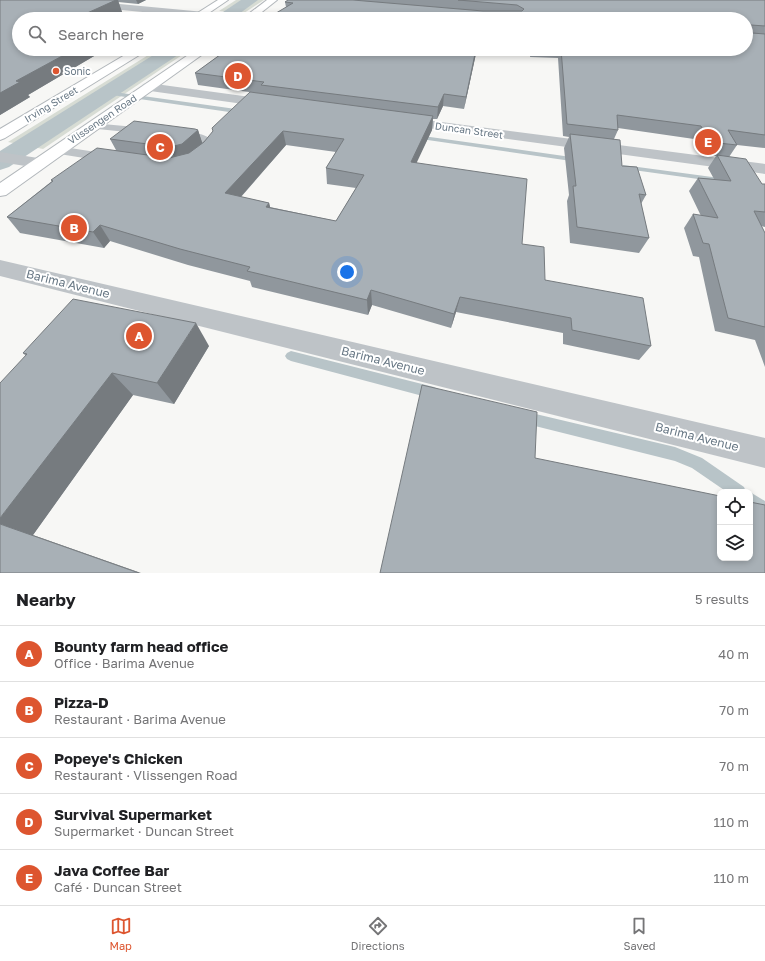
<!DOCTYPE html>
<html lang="en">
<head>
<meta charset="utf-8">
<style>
  :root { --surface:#fff; --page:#f6f6f6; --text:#202124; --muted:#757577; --line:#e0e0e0; --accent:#dd552f }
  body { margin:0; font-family:"Golos Text",sans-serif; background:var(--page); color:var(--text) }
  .controls { position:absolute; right:12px; bottom:12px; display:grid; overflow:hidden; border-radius:8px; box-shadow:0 2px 6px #0003 }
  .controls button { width:36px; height:36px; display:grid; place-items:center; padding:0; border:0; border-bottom:1px solid var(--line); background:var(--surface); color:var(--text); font:20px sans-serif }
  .you { position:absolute; left:347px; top:272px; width:14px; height:14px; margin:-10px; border:3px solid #fff; border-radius:50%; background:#1a73e8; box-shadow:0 0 0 6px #1a73e833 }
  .badge { display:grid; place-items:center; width:26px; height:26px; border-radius:50%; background:var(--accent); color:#fff; font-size:13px; font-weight:700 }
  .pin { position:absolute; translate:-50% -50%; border:2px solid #fff; box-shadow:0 1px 4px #0006 }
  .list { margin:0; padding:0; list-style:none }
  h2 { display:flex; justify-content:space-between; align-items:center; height:52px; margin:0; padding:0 16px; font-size:17px }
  h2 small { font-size:13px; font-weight:400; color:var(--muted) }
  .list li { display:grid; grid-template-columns:26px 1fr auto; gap:12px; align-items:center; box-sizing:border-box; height:56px; padding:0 16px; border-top:1px solid var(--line) }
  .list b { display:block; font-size:15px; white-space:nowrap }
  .list p { margin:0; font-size:13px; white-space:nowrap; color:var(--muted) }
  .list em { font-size:13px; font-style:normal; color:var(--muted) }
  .icon { flex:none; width:22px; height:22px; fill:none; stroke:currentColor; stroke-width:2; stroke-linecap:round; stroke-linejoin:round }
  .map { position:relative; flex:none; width:765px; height:573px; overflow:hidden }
  .search { position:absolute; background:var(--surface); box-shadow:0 2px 6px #0003; left:12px; right:12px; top:12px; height:44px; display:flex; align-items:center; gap:10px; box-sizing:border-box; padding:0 14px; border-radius:22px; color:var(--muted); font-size:15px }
  .sheet { height:332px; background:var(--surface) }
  nav { display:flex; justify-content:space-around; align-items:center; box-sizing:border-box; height:56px; border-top:1px solid var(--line); background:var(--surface); font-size:11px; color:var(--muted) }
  nav a { display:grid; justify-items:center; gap:2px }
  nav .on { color:var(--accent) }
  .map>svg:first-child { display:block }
  .green { fill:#d7dcd4 }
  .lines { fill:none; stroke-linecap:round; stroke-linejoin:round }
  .stream { fill:#b8c4c8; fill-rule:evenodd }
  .canal { fill:#b8c4c8; fill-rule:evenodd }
  .primary-casing { stroke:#b2b7bb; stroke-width:2 }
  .service { fill:#bec3c7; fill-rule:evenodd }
  .minor { fill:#bec3c7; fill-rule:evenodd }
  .tertiary { fill:#bec3c7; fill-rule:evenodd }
  .primary { fill:#fff; fill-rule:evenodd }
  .wall { fill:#90979d; fill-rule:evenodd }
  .shaded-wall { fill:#767b7f }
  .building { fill:#a8b0b6; stroke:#767b7f; fill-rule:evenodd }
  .poi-dot { fill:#dd552f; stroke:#fff; stroke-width:1.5 }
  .labels { text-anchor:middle; stroke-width:4; stroke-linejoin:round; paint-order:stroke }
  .far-poi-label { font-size:10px; fill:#687885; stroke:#fff; text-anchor:start }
  .far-street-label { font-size:10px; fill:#687885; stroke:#fff }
  .street-label { font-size:12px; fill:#687885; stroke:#fff }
</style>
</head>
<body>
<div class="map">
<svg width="765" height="573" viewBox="0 0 765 573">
  <rect width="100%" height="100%" fill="#f7f7f5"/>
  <g class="green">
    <path d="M 236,0 L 264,0 L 244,13 L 219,11 Z"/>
    <path d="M 158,49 L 191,49 L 43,149 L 8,142 Z"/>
  </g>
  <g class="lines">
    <g class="stream">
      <path d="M 107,91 L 243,110 L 246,112 L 243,114 L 105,94 L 105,92 Z"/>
      <path d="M 416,135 L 578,158 L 582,160 L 578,162 L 414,138 L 414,136 Z"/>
      <path d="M 623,165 L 727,179 L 731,181 L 727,183 L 626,169 L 623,169 Z"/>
      <path d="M 291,351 L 434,387 L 438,389 L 440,393 L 438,397 L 434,399 L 291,361 L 287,359 L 285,356 L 287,353 Z"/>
      <path d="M 523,411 L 675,447 L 702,458 L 744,487 L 746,492 L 727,492 L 692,468 L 675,461 L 523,423 L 519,421 L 517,417 L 519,413 Z"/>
      <path d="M 750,492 L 765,501 L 765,517 L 750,508 Z"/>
    </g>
    <g class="canal">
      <path d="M 241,0 L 258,0 L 232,19 L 214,19 L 217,16 Z"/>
      <path d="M 163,49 L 184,49 L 181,53 L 9,167 L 0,170 L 0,151 Z"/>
    </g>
    <g class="primary-casing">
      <g id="primary">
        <path d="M 218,0 L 228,0 L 200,19 L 188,19 Z"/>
        <path d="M 267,0 L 277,0 L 253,19 L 242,19 Z"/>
        <path d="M 135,49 L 149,49 L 5,138 L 0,140 L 0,129 Z"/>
        <path d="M 197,49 L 210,49 L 6,195 L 0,196 L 0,183 Z"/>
      </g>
    </g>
    <g class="service">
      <path d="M 92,123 L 146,128 L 150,129 L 152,131 L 150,133 L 146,134 L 88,128 L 86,126 L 88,124 Z"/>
      <path d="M 178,131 C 192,133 208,132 217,145 L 205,160 L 197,160 L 195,157 L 205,145 L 197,140 L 174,137 L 172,135 L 174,133 Z"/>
      <path d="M 57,146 L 109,154 L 113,155 L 115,158 L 113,161 L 109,162 L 53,153 L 51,150 L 53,147 Z"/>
    </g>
    <g class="minor">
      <path d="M 44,0 L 77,0 L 247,16 L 252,19 L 216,19 L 48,3 Z"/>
      <path d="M 0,152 L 38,158 L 44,160 L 46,163 L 44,166 L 38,168 L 0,162 Z"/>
      <path d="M 0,260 L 765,438 L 765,468 L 0,276 Z"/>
    </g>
    <g class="tertiary">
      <path d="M 148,83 L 272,100 L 277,101 L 279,104 L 277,107 L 272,108 L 143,90 L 142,87 L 143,84 Z"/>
      <path d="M 403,117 L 765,164 L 765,174 L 398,124 L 396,121 L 398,118 Z"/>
    </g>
    <use href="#primary" class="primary"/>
  </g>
  <g class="wall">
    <path d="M 0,0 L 146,0 L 138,4 L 118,2 L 122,12 L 19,49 L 106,49 L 28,95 L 30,97 L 0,115 Z"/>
    <path d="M 288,0 L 765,0 L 765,148 L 737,145 L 729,157 L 762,184 L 765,184 L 765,227 L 761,226 L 765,233 L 765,367 L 755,340 L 715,331 L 699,257 L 693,256 L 684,228 L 693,214 L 701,216 L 689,191 L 698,178 L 714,179 L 708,168 L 716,156 L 701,154 L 694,139 L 618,128 L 618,130 L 614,139 L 622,166 L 646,195 L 641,204 L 649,238 L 639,253 L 570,243 L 567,201 L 569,195 L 564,148 L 569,137 L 563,136 L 558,58 L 530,57 L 531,49 L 746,49 L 286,7 L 285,2 Z"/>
    <path d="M 228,49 L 477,49 L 464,109 L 443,106 L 437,119 L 433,119 L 432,130 L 416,162 L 522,244 L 545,280 L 651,346 L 639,360 L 563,344 L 563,333 L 456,312 L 451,328 L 372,305 L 368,315 L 252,287 L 250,281 L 188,265 L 110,241 L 104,248 L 20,233 L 7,217 L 52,181 L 51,180 L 116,150 L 110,139 L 198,130 L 202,143 L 263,94 L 198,85 L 195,73 ZM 286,145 L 336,152 L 326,168 L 327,184 L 356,188 L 336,221 L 270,207 L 269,203 L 241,197 Z"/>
    <path d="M 209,346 L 174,404 L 133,395 L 33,535 L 0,573 L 26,356 L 23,353 Z"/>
  </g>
  <g class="shaded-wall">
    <path d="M 116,0 L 118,0 L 122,12 L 107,19 L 74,19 Z"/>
    <path d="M 136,0 L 146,0 L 138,4 Z"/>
    <path d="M 75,49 L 106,49 L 28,95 L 30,97 L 0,115 L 0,93 L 16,81 Z"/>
    <path d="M 476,49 L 477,49 L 464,109 L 466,97 Z"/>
    <path d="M 444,94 L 443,106 L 437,119 L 438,107 Z"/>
    <path d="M 433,116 L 432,130 L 410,177 L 411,162 Z"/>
    <path d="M 198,130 L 203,145 L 176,162 L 170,147 Z"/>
    <path d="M 283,131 L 286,145 L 230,209 L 225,193 Z"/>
    <path d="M 269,203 L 273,218 L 266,207 Z"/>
    <path d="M 100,225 L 110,241 L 104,248 L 93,232 Z"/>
    <path d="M 371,290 L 372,305 L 368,315 L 367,300 Z"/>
    <path d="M 460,297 L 456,312 L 451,328 L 454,314 Z"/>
    <path d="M 196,323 L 209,346 L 174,404 L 157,383 Z"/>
    <path d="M 112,373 L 133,395 L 33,535 L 141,573 L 139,573 L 0,524 L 0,518 Z"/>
  </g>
  <g class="building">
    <path d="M 0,0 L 116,0 L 74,19 L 19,19 L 19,49 L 75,49 L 16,81 L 20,82 L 0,93 Z"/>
    <path d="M 288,0 L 353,0 L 483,11 L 522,11 L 524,9 L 517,5 L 458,0 L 765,0 L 765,26 L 751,25 L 752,33 L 765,34 L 765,135 L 728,130 L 737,145 L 709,142 L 701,126 L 617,115 L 618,130 L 567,124 L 561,49 L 746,49 L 746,19 L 266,19 L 293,3 L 285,2 Z"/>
    <path d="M 228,49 L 476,49 L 466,97 L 444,94 L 438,107 L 261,85 L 264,82 L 195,73 Z"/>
    <path d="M 250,92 L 433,116 L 411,162 L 527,179 L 522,244 L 544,247 L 545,280 L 643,298 L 651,346 L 572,330 L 571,318 L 460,297 L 454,314 L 371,290 L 367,300 L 247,271 L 250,267 L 180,249 L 100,225 L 93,232 L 7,217 L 53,181 L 51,180 L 97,148 L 169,158 L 189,153 L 204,142 L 213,131 L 212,128 ZM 283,131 L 344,139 L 326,168 L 364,175 L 336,221 L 266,207 L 269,203 L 225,193 Z"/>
    <path d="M 134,121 L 195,129 L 198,130 L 182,144 L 170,147 L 110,139 Z"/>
    <path d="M 570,134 L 620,140 L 622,166 L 637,167 L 646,195 L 639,194 L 649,238 L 577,227 L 573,186 L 576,186 Z"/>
    <path d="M 717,155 L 746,159 L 762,184 L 765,184 L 765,212 L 754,211 L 765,233 L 765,327 L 728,318 L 709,244 L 703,243 L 693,214 L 718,218 L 698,178 L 731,181 Z"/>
    <path d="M 73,299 L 196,323 L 157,383 L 112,373 L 0,518 L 0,383 L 27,354 L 23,353 Z"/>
    <path d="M 422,385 L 537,412 L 535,458 L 720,496 L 720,558 L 750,558 L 750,502 L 765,505 L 765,573 L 380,573 Z"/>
    <path d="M 0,524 L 139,573 L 0,573 Z"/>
  </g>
  <circle class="poi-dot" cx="56" cy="71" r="4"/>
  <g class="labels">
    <g class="far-poi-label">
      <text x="64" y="75">Sonic</text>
    </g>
    <g class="far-street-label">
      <text transform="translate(51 104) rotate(-31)" y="4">Irving Street</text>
      <text transform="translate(102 119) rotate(-34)" y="4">Vlissengen Road</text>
      <text transform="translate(469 130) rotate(8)" y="4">Duncan Street</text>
    </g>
    <g class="street-label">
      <text transform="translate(68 284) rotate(14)" y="4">Barima Avenue</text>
      <text transform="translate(383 361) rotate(14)" y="4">Barima Avenue</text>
      <text transform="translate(697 437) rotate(14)" y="4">Barima Avenue</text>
    </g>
  </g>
</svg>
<div class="controls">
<button><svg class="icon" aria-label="locate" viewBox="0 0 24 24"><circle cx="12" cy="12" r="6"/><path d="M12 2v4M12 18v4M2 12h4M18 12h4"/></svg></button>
<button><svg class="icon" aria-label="layers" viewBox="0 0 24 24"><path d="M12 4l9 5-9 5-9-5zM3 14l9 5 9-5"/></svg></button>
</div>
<div class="you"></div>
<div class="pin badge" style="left:139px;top:336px">A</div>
<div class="pin badge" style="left:74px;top:228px">B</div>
<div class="pin badge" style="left:160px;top:147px">C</div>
<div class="pin badge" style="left:238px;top:76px">D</div>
<div class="pin badge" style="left:708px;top:142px">E</div>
<div class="search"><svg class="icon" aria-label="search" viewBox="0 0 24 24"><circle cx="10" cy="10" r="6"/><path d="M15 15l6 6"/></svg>Search here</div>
</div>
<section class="sheet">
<h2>Nearby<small>5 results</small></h2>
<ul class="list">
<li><span class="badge">A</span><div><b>Bounty farm head office</b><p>Office · Barima Avenue</p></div><em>40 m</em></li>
<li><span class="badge">B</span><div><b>Pizza-D</b><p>Restaurant · Barima Avenue</p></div><em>70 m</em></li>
<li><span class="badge">C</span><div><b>Popeye's Chicken</b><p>Restaurant · Vlissengen Road</p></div><em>70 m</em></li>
<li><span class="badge">D</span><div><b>Survival Supermarket</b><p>Supermarket · Duncan Street</p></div><em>110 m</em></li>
<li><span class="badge">E</span><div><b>Java Coffee Bar</b><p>Café · Duncan Street</p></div><em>110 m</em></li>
</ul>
</section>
<nav>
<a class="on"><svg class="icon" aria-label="map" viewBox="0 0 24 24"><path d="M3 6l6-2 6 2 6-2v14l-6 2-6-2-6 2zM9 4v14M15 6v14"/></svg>Map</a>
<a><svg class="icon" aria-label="directions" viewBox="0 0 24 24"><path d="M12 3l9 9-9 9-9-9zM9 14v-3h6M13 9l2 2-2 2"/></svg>Directions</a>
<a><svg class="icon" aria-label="saved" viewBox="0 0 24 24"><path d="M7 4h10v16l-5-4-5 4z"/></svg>Saved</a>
</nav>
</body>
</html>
